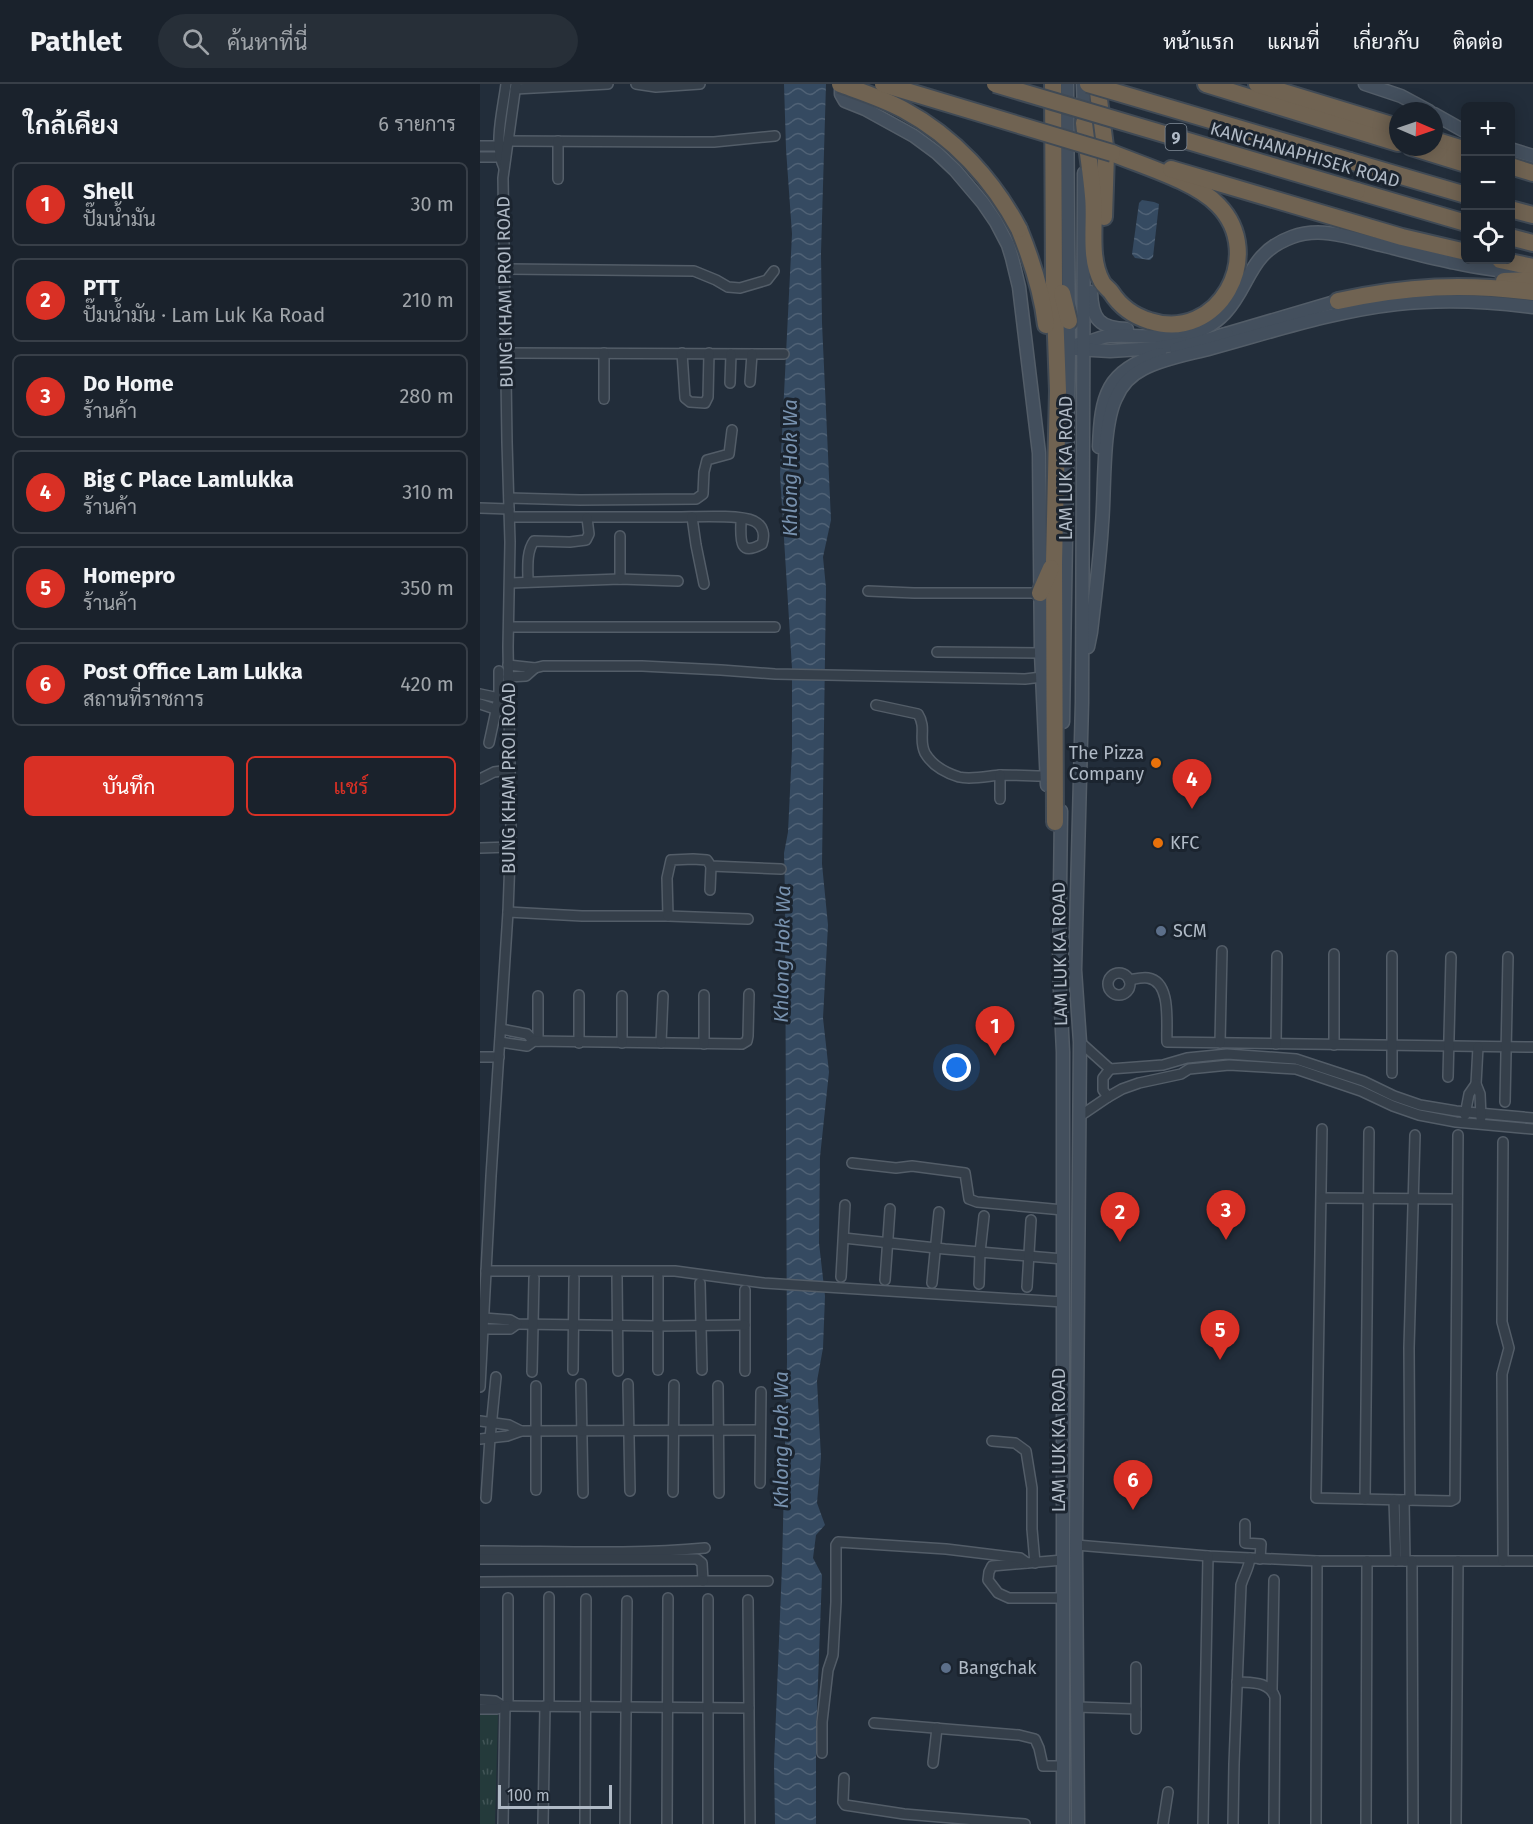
<!DOCTYPE html>
<html lang="th">
<head>
<meta charset="utf-8">
<style>
  :root { --surface:#1a222c; --page:#272f38; --text:#f1f3f6; --muted:#9fa4a9; --line:#383f48; --accent:#d93025 }
  body { margin:0; font-family:"Fira Sans",Sarabun,sans-serif; background:var(--page); color:var(--text) }
  .controls { position:absolute; right:18px; top:18px; display:grid; overflow:hidden; border-radius:9px; box-shadow:0 3px 15px #0003 }
  .controls button { width:54px; height:54px; display:grid; place-items:center; padding:0; border:0; border-bottom:2px solid var(--line); background:var(--surface); color:var(--text); font:30px sans-serif }
  .compass { position:absolute; left:909px; top:18px; width:54px; height:54px; border-radius:50%; background:var(--surface); box-shadow:0 3px 15px #0003; rotate:92deg }
  .scale { position:absolute; left:18px; bottom:15px; width:114px; box-sizing:border-box; padding-left:6px; border:3px solid #b0bac6; border-top:0; font-size:16px; line-height:21px; white-space:nowrap; color:#b0bac6; -webkit-text-stroke:4px #1b242f; paint-order:stroke }
  .you { position:absolute; left:477px; top:984px; width:21px; height:21px; margin:-15px; border:4px solid #fff; border-radius:50%; background:#1a73e8; box-shadow:0 0 0 9px #1a73e833 }
  .badge { display:grid; place-items:center; width:39px; height:39px; border-radius:50%; background:var(--accent); color:#fff; font-size:20px; font-weight:700 }
  .pin { position:absolute; translate:-50% -50px; filter:drop-shadow(0 2px 3px #0008) }
  .pin::after { content:''; position:absolute; top:32px; width:21px; height:18px; background:inherit; clip-path:polygon(0 0,100% 0,50% 100%) }
  .list { margin:0; padding:0; list-style:none }
  h2 { display:flex; justify-content:space-between; align-items:center; height:78px; margin:0; padding:0 24px; font-size:26px }
  h2 small { font-size:20px; font-weight:400; color:var(--muted) }
  .list li { display:grid; grid-template-columns:39px 1fr auto; gap:18px; align-items:center; box-sizing:border-box; height:84px; margin:0 12px 12px; padding:0 12px; border:2px solid var(--line); border-radius:9px }
  .list b { display:block; font-size:22px; white-space:nowrap }
  .list p { margin:0; font-size:20px; white-space:nowrap; color:var(--muted) }
  .list em { font-size:20px; font-style:normal; color:var(--muted) }
  .actions { display:flex; gap:12px; padding:18px 24px }
  .actions a { flex:1; padding:14px 0; border:2px solid var(--accent); border-radius:9px; text-align:center; font-size:21px; color:var(--accent) }
  .actions .main { background:var(--accent); color:#fff }
  .icon { flex:none; width:33px; height:33px; fill:none; stroke:currentColor; stroke-width:2; stroke-linecap:round; stroke-linejoin:round }
  .map { position:relative; flex:none; width:1053px; height:1740px; overflow:hidden }
  header { display:flex; align-items:center; gap:36px; box-sizing:border-box; height:84px; padding:0 30px; background:var(--surface); border-bottom:2px solid var(--line) }
  header strong { font-size:28px }
  nav { display:flex; gap:33px; margin-inline-start:auto; font-size:21px }
  .search { width:420px; height:54px; background:var(--page); display:flex; align-items:center; gap:15px; box-sizing:border-box; padding:0 21px; border-radius:33px; color:var(--muted); font-size:22px }
  main { display:flex }
  aside { flex:1; background:var(--surface) }
  .map>svg:first-child { display:block }
  .grass { fill:url(#grass-tufts) }
  .water { fill:url(#water-waves) }
  .lines { fill:none; stroke-linecap:round; stroke-linejoin:round }
  .street-casing { stroke:#535d68; stroke-width:12 }
  .secondary-casing { stroke:#535d68; stroke-width:15 }
  .highway-casing { stroke:#404a55; stroke-width:20 }
  .street { stroke:#353f4a; stroke-width:9 }
  .secondary { stroke:#434f5d; stroke-width:12 }
  .highway { stroke:#706352; stroke-width:16 }
  .highway-bridge-casing { stroke:#404a55; stroke-width:20; stroke-linecap:butt }
  .highway-bridge { stroke:#706352; stroke-width:16 }
  .food-dot { fill:#e8710a; stroke:#1b242f; stroke-width:2 }
  .service-dot { fill:#5c6f8a; stroke:#1b242f; stroke-width:2 }
  .labels { text-anchor:middle; stroke-width:6; stroke-linejoin:round; paint-order:stroke }
  .shield { fill:#1b242f; stroke:#838d99; stroke-width:1.5 }
  .shield-label { font-size:16px; font-weight:bold; fill:#b0bac6 }
  .street-label { font-size:18px; fill:#b0bac6; stroke:#1b242f }
  .poi-label { font-size:18px; fill:#b0bac6; stroke:#1b242f; text-anchor:start }
  .water-label { font-size:20px; font-style:italic; fill:#7892af; stroke:#1b242f }
</style>
</head>
<body>
<header>
<strong>Pathlet</strong>
<div class="search"><svg class="icon" aria-label="search" viewBox="0 0 24 24"><circle cx="10" cy="10" r="6"/><path d="M15 15l6 6"/></svg>ค้นหาที่นี่</div>
<nav><a>หน้าแรก</a><a>แผนที่</a><a>เกี่ยวกับ</a><a>ติดต่อ</a></nav>
</header>
<main>
<aside>
<h2>ใกล้เคียง<small>6 รายการ</small></h2>
<ul class="list">
<li><span class="badge">1</span><div><b>Shell</b><p>ปั๊มน้ำมัน</p></div><em>30 m</em></li>
<li><span class="badge">2</span><div><b>PTT</b><p>ปั๊มน้ำมัน · Lam Luk Ka Road</p></div><em>210 m</em></li>
<li><span class="badge">3</span><div><b>Do Home</b><p>ร้านค้า</p></div><em>280 m</em></li>
<li><span class="badge">4</span><div><b>Big C Place Lamlukka</b><p>ร้านค้า</p></div><em>310 m</em></li>
<li><span class="badge">5</span><div><b>Homepro</b><p>ร้านค้า</p></div><em>350 m</em></li>
<li><span class="badge">6</span><div><b>Post Office Lam Lukka</b><p>สถานที่ราชการ</p></div><em>420 m</em></li>
</ul>
<div class="actions"><a class="main">บันทึก</a><a>แชร์</a></div>
</aside>
<div class="map">
<svg width="1053" height="1740" viewBox="0 0 1053 1740">
  <defs>
    <pattern id="grass-tufts" width="24" height="20" patternUnits="userSpaceOnUse" patternTransform="scale(1.5)"><rect width="24" height="20" fill="#243a3b"/><path d="M3 7l-1-3M5 7V3M7 7l1-3M15 17l-1-3M17 17v-4M19 17l1-3" fill="none" stroke="#415456"/></pattern>
    <pattern id="water-waves" width="16" height="10" patternUnits="userSpaceOnUse" patternTransform="scale(1.5)"><rect width="16" height="10" fill="#354a61"/><path d="M0 5q4-4 8 0t8 0" fill="none" stroke="#506276"/></pattern>
  </defs>
  <rect width="100%" height="100%" fill="#222d3a"/>
  <path class="grass" d="M 0,1630 L 18,1630 L 15,1740 L 0,1740 Z"/>
  <g class="water">
    <path d="M 304,0 L 346,0 L 341,169 L 342,239 L 351,436 L 343,473 L 346,504 L 342,780 L 348,841 L 343,934 L 349,988 L 340,1073 L 339,1159 L 345,1212 L 343,1264 L 337,1297 L 341,1373 L 337,1419 L 345,1441 L 336,1451 L 333,1474 L 342,1491 L 336,1652 L 336,1740 L 295,1740 L 294,1680 L 302,1482 L 307,1278 L 305,811 L 304,769 L 308,748 L 312,666 L 312,584 L 300,390 L 312,150 L 306,65 Z"/>
    <path d="M 662,116 L 674,118 L 679,120 L 673,173 L 670,176 L 655,174 L 652,170 L 659,119 Z"/>
  </g>
  <g class="lines">
    <g class="street-casing">
      <g id="street">
        <path d="M 156,0 L 176,3 L 220,0"/>
        <path d="M 35,5 L 128,0"/>
        <path d="M 29,57 L 205,58 L 234,58 L 295,52"/>
        <path d="M 78,57 L 78,95"/>
        <path d="M 0,62 L 22,62"/>
        <path d="M 0,73 L 22,73"/>
        <path d="M 24,84 C 13,60 23,25 26,0"/>
        <path d="M 24,185 L 214,187 L 236,196 L 248,203 L 260,204 L 287,196 L 294,187"/>
        <path d="M 26,269 L 304,270"/>
        <path d="M 124,269 L 124,315"/>
        <path d="M 202,269 L 205,314 L 210,318 L 225,319 L 228,313 L 229,269"/>
        <path d="M 270,298 L 272,270"/>
        <path d="M 250,299 L 251,270"/>
        <path d="M 29,414 L 100,416 L 216,415 L 223,410 L 224,388 L 227,376 L 249,370 L 252,346"/>
        <path d="M 0,424 L 29,425"/>
        <path d="M 30,433 C 85,433 141,433 196,433 C 214,433 259,430 274,437 C 284,442 285,451 282,460 C 257,474 261,452 261,435"/>
        <path d="M 212,433 L 216,461 L 224,500"/>
        <path d="M 140,452 L 140,495"/>
        <path d="M 48,498 C 48,485 46,468 54,457 L 90,458 L 106,456 L 109,450 L 107,434"/>
        <path d="M 30,499 L 140,495 L 198,497"/>
        <path d="M 388,507 L 434,509 L 560,509"/>
        <path d="M 29,543 L 295,543"/>
        <path d="M 457,568 L 561,569"/>
        <path d="M 28,581 L 55,584 L 63,582 L 162,582 L 241,586 L 295,590 L 545,595 L 562,593"/>
        <path d="M 28,593 L 46,592 L 55,584"/>
        <path d="M 0,610 L 24,615"/>
        <path d="M 0,620 L 21,627"/>
        <path d="M 396,621 L 438,630 C 447,644 438,655 445,669 C 452,681 466,689 479,693 C 491,696 508,692 520,691 C 536,691 551,692 567,692"/>
        <path d="M 9,659 L 19,613 L 19,587"/>
        <path d="M 0,695 L 14,688 L 29,686"/>
        <path d="M 520,715 L 520,691"/>
        <path d="M 0,764 L 30,763"/>
        <path d="M 230,806 L 231,782"/>
        <path d="M 28,828 L 102,832 L 188,832 L 187,794 L 191,776 L 213,775 L 227,776 L 231,782 L 301,785"/>
        <path d="M 188,832 L 268,835"/>
        <path d="M 854,870 L 854,961"/>
        <circle cx="639" cy="900" r="11"/>
        <path d="M 649,896 C 655,895 662,893 668,894 C 692,898 686,940 687,958 L 1053,963"/>
        <path d="M 99,911 L 99,959"/>
        <path d="M 58,912 L 58,957"/>
        <path d="M 21,945 L 47,950 L 54,957"/>
        <path d="M 20,958 L 47,962 L 54,957 L 262,960 L 267,957 L 268,952 L 269,910"/>
        <path d="M 600,958 L 630,985 L 683,981 L 707,974 L 747,970 L 816,975 L 883,997 L 914,1012 L 940,1021 L 976,1027 L 1053,1034"/>
        <path d="M 142,959 L 142,912"/>
        <path d="M 181,959 L 183,912"/>
        <path d="M 740,959 L 742,867"/>
        <path d="M 224,960 L 224,911"/>
        <path d="M 796,960 L 797,872"/>
        <path d="M 998,963 L 996,1000 L 1000,1010 L 1001,1034"/>
        <path d="M 0,973 L 19,973"/>
        <path d="M 912,989 L 912,872"/>
        <path d="M 968,993 L 971,873"/>
        <path d="M 628,1013 L 623,1006 L 623,994 L 630,985"/>
        <path d="M 1025,1018 L 1028,873"/>
        <path d="M 985,1031 L 989,1010 L 996,1000"/>
        <path d="M 600,1032 L 628,1013 L 642,1005 L 659,999 L 701,990 L 709,985 L 749,981 L 816,985 L 881,1007 L 913,1022 L 939,1031 L 976,1038 L 1053,1045"/>
        <path d="M 842,1045 L 836,1414 L 971,1417 L 975,1415 L 978,1051"/>
        <path d="M 372,1079 L 416,1084 L 432,1082 L 485,1089 L 489,1115 L 497,1118 L 583,1126"/>
        <path d="M 842,1114 L 977,1115"/>
        <path d="M 364,1154 L 465,1165 L 583,1175"/>
        <path d="M 6,1187 L 195,1187 L 284,1199 L 583,1218"/>
        <path d="M 137,1193 L 138,1287"/>
        <path d="M 178,1193 L 178,1286"/>
        <path d="M 361,1193 L 365,1121"/>
        <path d="M 405,1196 L 410,1125"/>
        <path d="M 220,1199 L 222,1286"/>
        <path d="M 452,1199 L 459,1128"/>
        <path d="M 499,1200 L 500,1168 L 504,1132"/>
        <path d="M 547,1203 L 551,1136"/>
        <path d="M 265,1206 L 265,1287"/>
        <path d="M 4,1234 L 30,1236 L 37,1240 L 179,1242 L 265,1241"/>
        <path d="M 3,1245 L 30,1245 L 37,1240"/>
        <path d="M 93,1286 L 94,1194"/>
        <path d="M 52,1288 L 54,1194"/>
        <path d="M 101,1300 L 103,1409"/>
        <path d="M 148,1300 L 150,1407"/>
        <path d="M 238,1302 L 239,1409"/>
        <path d="M 0,1303 L 11,1092 L 28,828 L 31,746 L 28,563 L 30,458 L 27,358 L 23,94 L 36,0"/>
        <path d="M 0,1337 L 29,1341 L 41,1347"/>
        <path d="M 0,1355 L 27,1352 L 41,1347 L 280,1346"/>
        <path d="M 512,1357 L 535,1359 L 546,1367 L 552,1404 L 552,1445 L 555,1479"/>
        <path d="M 280,1399 L 281,1308"/>
        <path d="M 56,1406 L 56,1302"/>
        <path d="M 193,1408 L 194,1301"/>
        <path d="M 6,1414 L 10,1354 L 16,1293"/>
        <path d="M 885,1415 L 889,1048"/>
        <path d="M 914,1416 L 916,1477"/>
        <path d="M 924,1416 L 925,1477"/>
        <path d="M 930,1416 L 929,1264 L 935,1051"/>
        <path d="M 765,1440 L 765,1459 L 781,1460 L 780,1475"/>
        <path d="M 596,1461 L 728,1472 L 837,1477 L 1053,1477"/>
        <path d="M 0,1467 C 75,1467 150,1471 225,1464"/>
        <path d="M 0,1475 L 217,1475 L 222,1479 L 223,1497 L 288,1497"/>
        <path d="M 932,1477 L 933,1740"/>
        <path d="M 1023,1477 L 1022,1290 L 1029,1264 L 1022,1238 L 1023,1058"/>
        <path d="M 0,1498 L 223,1497"/>
        <path d="M 583,1514 L 529,1514 L 518,1509 L 508,1496 L 509,1488 L 512,1482 L 583,1476"/>
        <path d="M 268,1516 L 270,1740"/>
        <path d="M 757,1598 C 772,1599 789,1597 795,1613 L 794,1740"/>
        <path d="M 792,1605 L 794,1496"/>
        <path d="M 0,1616 L 15,1617 L 23,1622"/>
        <path d="M 28,1622 L 28,1514"/>
        <path d="M 69,1622 L 69,1513"/>
        <path d="M 597,1623 L 656,1625"/>
        <path d="M 0,1625 L 17,1625 L 25,1622 L 269,1624"/>
        <path d="M 394,1639 L 539,1651 L 555,1655 L 559,1664 L 563,1682 L 583,1682"/>
        <path d="M 656,1645 L 656,1583"/>
        <path d="M 342,1669 L 342,1638 L 348,1586 L 353,1571 L 356,1518 L 356,1461 L 358,1458 L 466,1465 L 540,1474 L 547,1479"/>
        <path d="M 453,1679 L 457,1644"/>
        <path d="M 364,1694 L 363,1718 L 365,1721 L 424,1730 L 545,1740"/>
        <path d="M 23,1740 L 25,1622"/>
        <path d="M 63,1740 L 65,1622"/>
        <path d="M 105,1740 L 106,1515"/>
        <path d="M 145,1740 L 147,1517"/>
        <path d="M 187,1740 L 188,1514"/>
        <path d="M 228,1740 L 228,1515"/>
        <path d="M 683,1740 L 688,1708"/>
        <path d="M 723,1740 L 728,1472"/>
        <path d="M 753,1740 L 754,1680 L 761,1501 C 764,1491 769,1484 770,1474"/>
        <path d="M 836,1740 L 837,1477"/>
        <path d="M 886,1740 L 887,1477"/>
        <path d="M 976,1740 L 978,1477"/>
      </g>
    </g>
    <g class="secondary-casing">
      <g id="secondary">
        <path d="M 361,0 L 361,10 L 365,17 L 385,25 L 434,52 L 457,69 L 475,86 L 503,119 L 516,138 L 528,161 L 532,174 L 539,203 L 559,369 L 561,569 L 567,701"/>
        <path d="M 603,0 L 604,32"/>
        <path d="M 885,0 L 921,12 L 949,27"/>
        <path d="M 954,30 L 986,48"/>
        <path d="M 1030,65 L 1053,72"/>
        <path d="M 611,208 C 612,235 619,244 647,245"/>
        <path d="M 739,252 L 858,217 L 866,219"/>
        <path d="M 598,260 C 609,260 618,253 629,252 C 670,249 712,264 745,229 C 771,201 768,169 812,153 C 841,142 872,154 901,161 C 926,167 950,174 976,179 C 1001,185 1027,186 1052,192"/>
        <path d="M 596,265 L 630,267 L 677,264 L 704,259"/>
        <path d="M 696,265 L 747,250"/>
        <path d="M 619,363 C 621,312 626,286 680,270"/>
        <path d="M 608,563 L 611,548 C 615,512 620,476 622,440 C 625,407 622,342 636,314 C 641,302 651,291 663,285 C 684,274 710,270 732,264 C 794,247 854,227 917,220 C 962,215 1008,217 1053,223"/>
        <path d="M 583,638 L 589,266 L 587,0"/>
        <path d="M 581,727 L 579,885 L 583,968 L 583,1740"/>
        <path d="M 598,1740 L 596,1461 L 600,958 L 595,886 L 602,618 L 604,89"/>
      </g>
    </g>
    <g class="highway-casing">
      <g id="highway">
        <path d="M 573,0 L 574,199 L 578,307 L 574,478 L 575,738"/>
        <path d="M 617,0 L 626,70 L 624,133"/>
        <path d="M 726,0 L 918,59"/>
        <path d="M 777,0 L 918,43"/>
        <path d="M 604,39 C 607,64 611,88 613,112 C 616,139 608,173 622,198 C 624,202 628,204 631,208 C 640,222 653,232 670,237 C 738,259 787,171 738,121 C 715,97 663,82 632,69"/>
        <path d="M 954,56 L 986,66"/>
        <path d="M 931,63 L 986,80"/>
        <path d="M 870,77 L 986,111"/>
        <path d="M 1030,82 L 1053,89"/>
        <path d="M 691,85 L 922,153 L 986,168"/>
        <path d="M 877,107 L 986,139"/>
        <path d="M 1030,125 L 1053,131"/>
        <path d="M 539,145 C 552,177 562,207 566,241"/>
        <path d="M 1030,153 L 1053,159"/>
        <path d="M 1020,176 L 1053,183"/>
        <path d="M 1024,197 L 1053,196"/>
        <path d="M 582,209 L 589,237"/>
        <path d="M 858,217 C 927,202 983,199 1053,208"/>
        <path d="M 560,509 L 571,484"/>
      </g>
    </g>
    <use href="#street" class="street"/>
    <use href="#secondary" class="secondary"/>
    <use href="#highway" class="highway"/>
    <g class="highway-bridge-casing">
      <g id="highway-bridge">
        <path d="M 360,0 C 382,8 404,15 424,26 C 474,53 513,96 539,145"/>
        <path d="M 403,0 L 632,69"/>
        <path d="M 515,0 L 877,107"/>
        <path d="M 608,0 L 870,77"/>
      </g>
    </g>
    <use href="#highway-bridge" class="highway-bridge"/>
  </g>
  <g class="food-dot">
    <circle cx="676" cy="679" r="6"/>
    <circle cx="678" cy="759" r="6"/>
  </g>
  <g class="service-dot">
    <circle cx="681" cy="847" r="6"/>
    <circle cx="466" cy="1584" r="6"/>
  </g>
  <g class="labels">
    <rect class="shield" x="685.5" y="40" width="21" height="26" rx="4.5"/>
    <g class="shield-label">
      <text x="696" y="59">9</text>
    </g>
    <g class="street-label">
      <text transform="translate(825 71) rotate(16)" y="6">KANCHANAPHISEK ROAD</text>
      <text transform="translate(25 208) rotate(-91)" y="6">BUNG KHAM PROI ROAD</text>
      <text transform="translate(586 384) rotate(-90)" y="6">LAM LUK KA ROAD</text>
      <text transform="translate(29 694) rotate(-90)" y="6">BUNG KHAM PROI ROAD</text>
      <text transform="translate(580 870) rotate(-91)" y="6">LAM LUK KA ROAD</text>
      <text transform="translate(579 1356) rotate(-90)" y="6">LAM LUK KA ROAD</text>
    </g>
    <g class="poi-label">
      <text x="664" y="675" text-anchor="end">The Pizza<tspan x="664" dy="21">Company</tspan></text>
      <text x="690" y="765">KFC</text>
      <text x="693" y="853">SCM</text>
      <text x="478" y="1590">Bangchak</text>
    </g>
    <g class="water-label">
      <text transform="translate(310 384) rotate(-90)" y="7">Khlong Hok Wa</text>
      <text transform="translate(302 870) rotate(-89)" y="7">Khlong Hok Wa</text>
      <text transform="translate(301 1356) rotate(-90)" y="7">Khlong Hok Wa</text>
    </g>
  </g>
</svg>
<div class="controls">
<button>+</button>
<button>−</button>
<button><svg class="icon" aria-label="locate" viewBox="0 0 24 24"><circle cx="12" cy="12" r="6"/><path d="M12 2v4M12 18v4M2 12h4M18 12h4"/></svg></button>
</div>
<svg class="compass" viewBox="-18 -18 36 36"><path d="M0-13l5 13h-10z" fill="#e53935"/><path d="M0 13l5-13h-10z" fill="#9fa4a9"/></svg>
<div class="scale">100 m</div>
<div class="you"></div>
<div class="pin badge" style="left:515px;top:972px">1</div>
<div class="pin badge" style="left:640px;top:1158px">2</div>
<div class="pin badge" style="left:746px;top:1156px">3</div>
<div class="pin badge" style="left:712px;top:725px">4</div>
<div class="pin badge" style="left:740px;top:1276px">5</div>
<div class="pin badge" style="left:653px;top:1426px">6</div>
</div>
</main>
</body>
</html>
